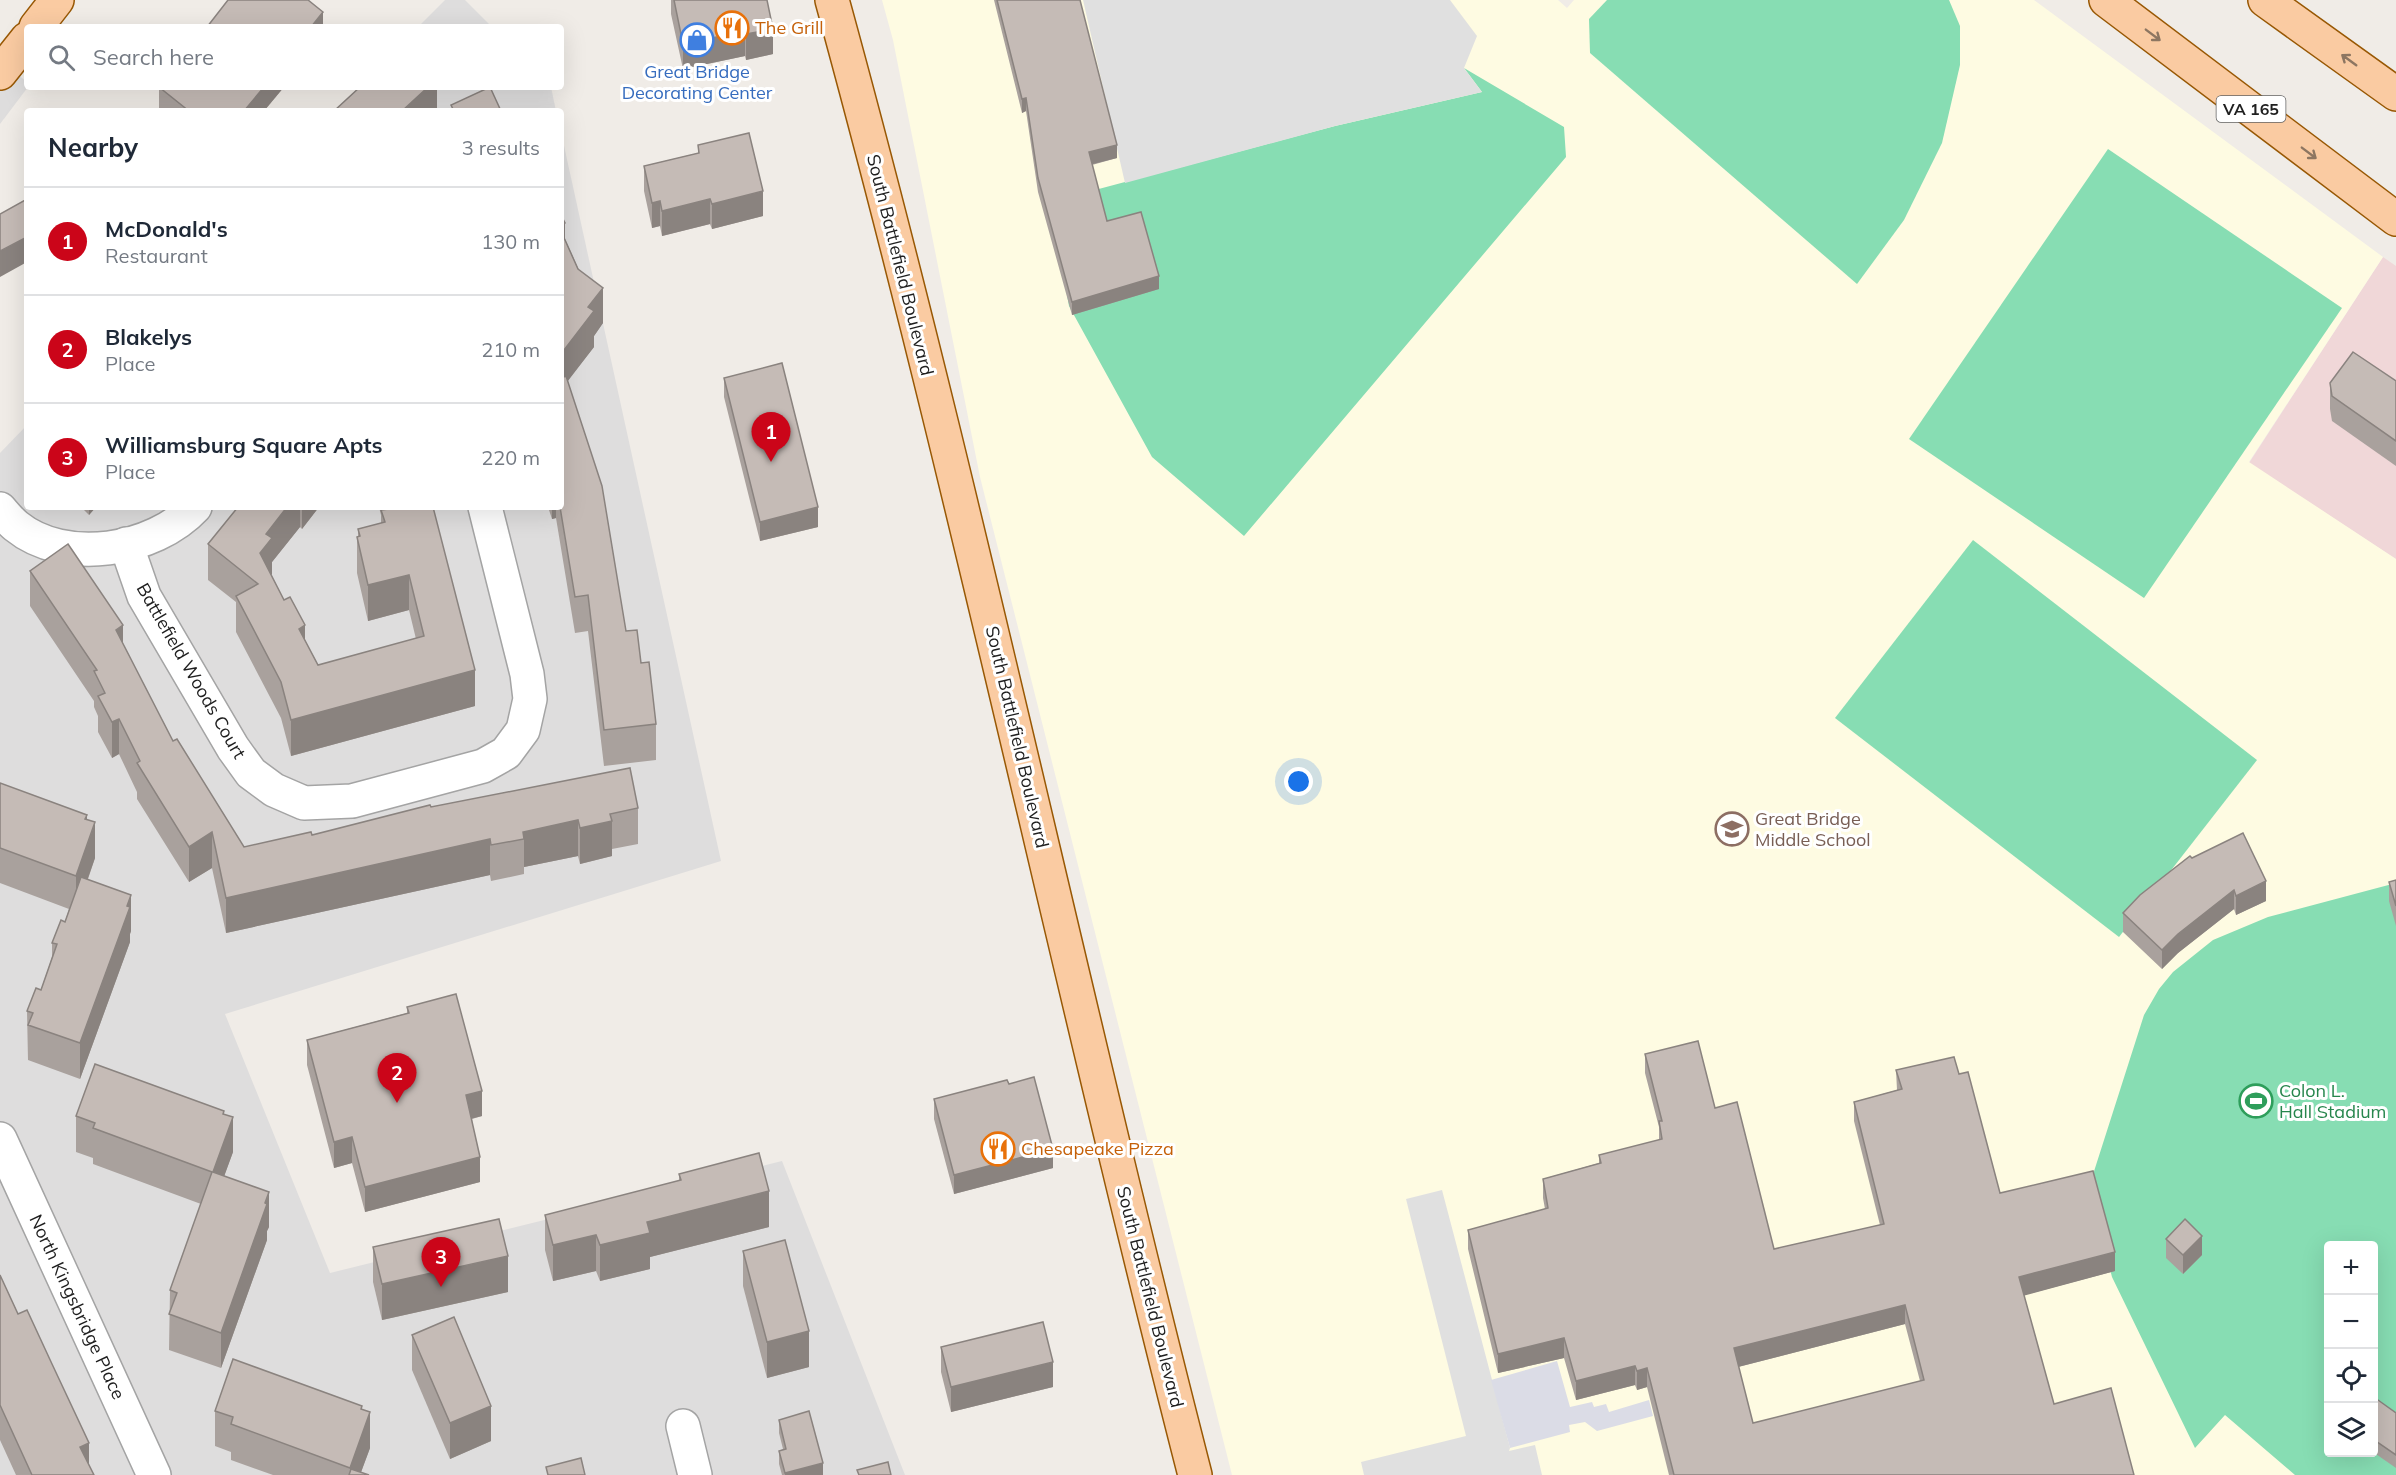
<!DOCTYPE html>
<html lang="en">
<head>
<meta charset="utf-8">
<style>
  :root { --surface:#fff; --page:#f6f6f7; --text:#1f2937; --muted:#747a83; --line:#e0e1e3; --accent:#cb0519 }
  body { margin:0; font-family:Mulish,sans-serif; background:var(--page); color:var(--text) }
  .controls { position:absolute; right:18px; bottom:18px; display:grid; overflow:hidden; border-radius:6px; box-shadow:0 6px 24px #0002 }
  .controls button { width:54px; height:54px; display:grid; place-items:center; padding:0; border:0; border-bottom:2px solid var(--line); background:var(--surface); color:var(--text); font:30px sans-serif }
  .you { position:absolute; left:1299px; top:782px; width:21px; height:21px; margin:-15px; border:4px solid #fff; border-radius:50%; background:#1a73e8; box-shadow:0 0 0 9px #1a73e833 }
  .badge { display:grid; place-items:center; width:39px; height:39px; border-radius:50%; background:var(--accent); color:#fff; font-size:20px; font-weight:700 }
  .pin { position:absolute; translate:-50% -50px; filter:drop-shadow(0 2px 3px #0008) }
  .pin::after { content:''; position:absolute; top:32px; width:21px; height:18px; background:inherit; clip-path:polygon(0 0,100% 0,50% 100%) }
  .list { margin:0; padding:0; list-style:none }
  h2 { display:flex; justify-content:space-between; align-items:center; height:78px; margin:0; padding:0 24px; font-size:26px }
  h2 small { font-size:20px; font-weight:400; color:var(--muted) }
  .list li { display:grid; grid-template-columns:39px 1fr auto; gap:18px; align-items:center; box-sizing:border-box; height:108px; padding:0 24px; border-top:2px solid var(--line) }
  .list b { display:block; font-size:22px; white-space:nowrap }
  .list p { margin:0; font-size:20px; white-space:nowrap; color:var(--muted) }
  .list em { font-size:20px; font-style:normal; color:var(--muted) }
  .icon { flex:none; width:33px; height:33px; fill:none; stroke:currentColor; stroke-width:2; stroke-linecap:round; stroke-linejoin:round }
  .map { position:relative; flex:none; width:2396px; height:1475px; overflow:hidden }
  .search { position:absolute; background:var(--surface); box-shadow:0 6px 24px #0002; left:24px; top:24px; width:540px; height:66px; display:flex; align-items:center; gap:15px; box-sizing:border-box; padding:0 21px; border-radius:6px; color:var(--muted); font-size:22px }
  .panel { position:absolute; background:var(--surface); box-shadow:0 6px 24px #0002; left:24px; top:108px; width:540px; height:402px; border-radius:6px }
  .map>svg:first-child { display:block }
  .residential { fill:#dedddd }
  .commercial { fill:#f0d7d8 }
  .education { fill:#fefbe2; fill-rule:evenodd }
  .pitch { fill:#87ddb3; fill-rule:evenodd }
  .parking { fill:#e0e0e0 }
  .plaza { fill:#dbdce6 }
  .lines { fill:none; stroke-linecap:round; stroke-linejoin:round }
  .minor-casing { stroke:#a4a4a4; stroke-width:36 }
  .major-casing { stroke:#985804; stroke-width:36 }
  .minor { stroke:#fff; stroke-width:33 }
  .major { stroke:#facba2; stroke-width:33 }
  .wall { fill:#a9a19d; fill-rule:evenodd }
  .shaded-wall { fill:#8a837f }
  .building { fill:#c5bbb6; stroke:#8a837f; stroke-width:1.5; fill-rule:evenodd }
  .oneway { stroke:#8d7661 }
  .labels { text-anchor:middle; stroke-width:6; stroke-linejoin:round; paint-order:stroke }
  .shield { fill:#fff; stroke:#636363; stroke-width:1.5 }
  .shield-label { font-size:16px; font-weight:bold; fill:#202020 }
  .food-label { font-size:18px; fill:#c56008; stroke:#fff; text-anchor:start }
  .shop-label { font-size:18px; fill:#366cbe; stroke:#fff }
  .street-label { font-size:18px; fill:#202020; stroke:#fff }
  .education-label { font-size:18px; fill:#785e54; stroke:#fff; text-anchor:start }
  .leisure-label { font-size:18px; fill:#27864d; stroke:#fff; text-anchor:start }
</style>
</head>
<body>
<div class="map">
<svg width="2396" height="1475" viewBox="0 0 2396 1475">
  <rect width="100%" height="100%" fill="#f0ece7"/>
  <g class="residential">
    <path d="M 445,0 L 465,0 L 492,27 L 418,27 Z"/>
    <path d="M 0,60 L 27,82 L 28,87 L 0,124 Z"/>
    <path d="M 359,87 L 551,87 L 556,111 L 336,111 Z"/>
    <path d="M 561,132 L 721,861 L 225,1014 L 330,1273 L 782,1161 L 905,1475 L 0,1475 L 0,453 L 27,425 L 27,507 L 561,507 Z"/>
  </g>
  <path class="commercial" d="M 2383,257 L 2396,266 L 2396,559 L 2249,463 Z"/>
  <path class="education" d="M 882,0 L 1558,0 L 1567,8 L 1574,0 L 2034,0 L 2383,257 L 2249,462 L 2396,559 L 2396,1475 L 1232,1475 L 980,477 L 893,40 ZM 2328,1246 L 2374,1246 L 2374,1452 L 2328,1452 Z"/>
  <g class="pitch">
    <path d="M 1607,0 L 1949,0 L 1960,26 L 1960,65 L 1942,143 L 1904,220 L 1857,284 L 1590,53 L 1589,19 Z"/>
    <path d="M 1464,68 L 1564,127 L 1566,157 L 1244,536 L 1152,457 L 1069,306 L 1050,202 L 1335,126 L 1482,92 Z"/>
    <path d="M 2108,149 L 2342,308 L 2144,598 L 1909,439 Z"/>
    <path d="M 1973,540 L 2257,760 L 2119,937 L 1835,718 Z"/>
    <path d="M 2396,883 L 2396,1475 L 2295,1475 L 2225,1415 L 2195,1448 L 2112,1277 L 2089,1187 L 2144,1015 L 2159,989 L 2173,972 L 2213,940 L 2268,917 ZM 2328,1246 L 2374,1246 L 2374,1452 L 2328,1452 Z"/>
  </g>
  <g class="parking">
    <path d="M 1083,0 L 1450,0 L 1477,36 L 1464,68 L 1482,92 L 1335,126 L 1125,183 Z"/>
    <path d="M 1442,1190 L 1510,1448 L 1509,1451 L 1535,1445 L 1542,1475 L 1364,1475 L 1361,1462 L 1466,1436 L 1406,1199 Z"/>
  </g>
  <path class="plaza" d="M 1557,1361 L 1570,1407 L 1592,1402 L 1594,1407 L 1606,1404 L 1609,1412 L 1649,1400 L 1653,1416 L 1597,1431 L 1585,1422 L 1569,1425 L 1570,1432 L 1510,1448 L 1491,1380 Z"/>
  <g class="lines">
    <g class="minor-casing">
      <g id="minor">
        <path d="M 0,509 C 5,515 10,521 16,526 C 65,566 154,551 195,507"/>
        <path d="M 126,544 L 144,596 L 233,748 L 251,773 L 274,790 L 304,803 L 352,801 L 483,766 L 506,753 L 523,730 L 530,699 L 527,674 L 485,507"/>
        <path d="M 0,1139 L 154,1475"/>
        <path d="M 683,1426 L 695,1475"/>
      </g>
    </g>
    <g class="major-casing">
      <g id="major">
        <path d="M 832,0 C 966,488 1069,984 1195,1475"/>
        <path d="M 2106,0 L 2396,219"/>
        <path d="M 2265,0 L 2396,94"/>
        <path d="M 36,27 L 57,0"/>
        <path d="M 0,73 L 27,39"/>
      </g>
    </g>
    <use href="#minor" class="minor"/>
    <use href="#major" class="major"/>
  </g>
  <g class="wall">
    <path d="M 671,0 L 767,0 L 773,54 L 746,60 L 745,56 L 683,69 L 671,14 Z"/>
    <path d="M 994,0 L 1080,0 L 1117,158 L 1092,165 L 1107,221 L 1159,289 L 1072,315 L 1038,192 L 1026,111 L 1022,113 Z"/>
    <path d="M 159,87 L 284,87 L 264,111 L 159,111 Z"/>
    <path d="M 698,145 L 763,216 L 712,229 L 710,224 L 662,236 L 660,226 L 652,228 L 644,191 L 644,166 L 698,153 Z"/>
    <path d="M 565,239 L 603,323 L 594,336 L 594,347 L 567,381 L 626,631 L 641,663 L 656,724 L 656,760 L 604,766 L 588,631 L 575,633 L 556,518 L 552,519 L 548,507 L 561,507 Z"/>
    <path d="M 724,378 L 818,527 L 760,541 L 724,397 Z"/>
    <path d="M 2396,381 L 2396,466 L 2332,421 L 2330,409 L 2330,383 Z"/>
    <path d="M 81,507 L 96,507 L 89,515 Z"/>
    <path d="M 238,507 L 319,507 L 302,529 L 300,527 L 272,562 L 271,575 L 318,665 L 416,639 L 409,610 L 368,621 L 357,573 L 357,537 L 358,536 L 358,529 L 381,523 L 381,515 L 379,507 L 433,507 L 475,706 L 291,756 L 281,718 L 236,632 L 236,602 L 208,580 L 208,544 Z"/>
    <path d="M 30,571 L 123,644 L 173,741 L 244,847 L 312,835 L 431,807 L 638,808 L 638,844 L 612,849 L 612,856 L 580,864 L 578,856 L 524,867 L 524,874 L 491,881 L 490,875 L 226,933 L 212,868 L 189,882 L 137,799 L 137,792 L 119,754 L 112,758 L 98,732 L 98,716 L 94,707 L 94,701 L 30,606 Z"/>
    <path d="M 0,783 L 87,819 L 95,858 L 88,879 L 131,931 L 130,934 L 130,942 L 80,1079 L 28,1060 L 27,1011 L 41,990 L 52,957 L 52,943 L 65,922 L 69,909 L 0,883 Z"/>
    <path d="M 2192,858 L 2266,901 L 2236,915 L 2234,909 L 2178,953 L 2162,969 L 2123,932 L 2123,913 Z"/>
    <path d="M 2396,880 L 2396,926 L 2389,901 L 2389,882 Z"/>
    <path d="M 407,1007 L 482,1116 L 472,1119 L 480,1182 L 365,1212 L 352,1163 L 334,1168 L 307,1065 L 307,1040 L 407,1013 Z"/>
    <path d="M 1645,1054 L 1715,1108 L 1774,1249 L 1880,1225 L 1854,1121 L 1854,1102 L 1897,1090 L 1896,1070 L 2000,1193 L 2115,1271 L 2024,1295 L 2054,1404 L 2134,1475 L 1669,1475 L 1647,1387 L 1637,1390 L 1635,1385 L 1576,1400 L 1564,1358 L 1498,1373 L 1468,1249 L 1468,1230 L 1545,1209 L 1543,1198 L 1543,1179 L 1599,1163 L 1599,1155 L 1659,1140 L 1659,1127 L 1645,1073 ZM 1905,1324 L 1920,1381 L 1753,1423 L 1738,1367 Z"/>
    <path d="M 1009,1084 L 1053,1168 L 954,1194 L 934,1119 L 934,1099 Z"/>
    <path d="M 224,1114 L 233,1152 L 224,1176 L 269,1227 L 267,1231 L 267,1240 L 221,1368 L 169,1350 L 170,1290 L 201,1204 L 93,1164 L 93,1158 L 76,1152 L 76,1116 Z"/>
    <path d="M 679,1174 L 769,1227 L 650,1257 L 650,1269 L 600,1281 L 596,1271 L 553,1281 L 545,1250 L 545,1215 L 679,1181 Z"/>
    <path d="M 2166,1239 L 2202,1255 L 2183,1274 L 2166,1258 Z"/>
    <path d="M 373,1247 L 508,1292 L 382,1320 L 373,1282 Z"/>
    <path d="M 743,1251 L 809,1367 L 767,1378 L 743,1286 Z"/>
    <path d="M 0,1275 L 89,1466 L 94,1475 L 16,1475 L 0,1440 Z"/>
    <path d="M 412,1335 L 491,1441 L 450,1459 L 412,1370 Z"/>
    <path d="M 941,1347 L 1053,1387 L 951,1412 L 941,1372 Z"/>
    <path d="M 2373,1406 L 2396,1413 L 2396,1468 L 2373,1452 Z"/>
    <path d="M 362,1410 L 370,1448 L 361,1472 L 369,1475 L 273,1475 L 231,1460 L 231,1452 L 215,1446 L 215,1411 Z"/>
    <path d="M 779,1420 L 823,1475 L 782,1475 L 779,1464 L 779,1451 L 783,1449 L 779,1433 Z"/>
  </g>
  <g class="shaded-wall">
    <path d="M 323,12 L 323,27 L 311,27 Z"/>
    <path d="M 773,29 L 773,54 L 746,60 L 746,34 Z"/>
    <path d="M 745,31 L 745,56 L 683,69 L 683,44 Z"/>
    <path d="M 264,87 L 284,87 L 264,111 L 244,111 Z"/>
    <path d="M 428,87 L 437,87 L 437,111 L 402,111 Z"/>
    <path d="M 1026,98 L 1026,111 L 1022,113 L 1022,99 Z"/>
    <path d="M 1117,145 L 1117,158 L 1089,165 L 1089,152 Z"/>
    <path d="M 763,191 L 763,216 L 712,229 L 712,204 Z"/>
    <path d="M 710,199 L 710,224 L 662,236 L 662,211 Z"/>
    <path d="M 660,201 L 660,226 L 652,228 L 652,203 Z"/>
    <path d="M 565,223 L 565,258 L 561,260 L 561,225 Z"/>
    <path d="M 27,237 L 27,262 L 0,277 L 0,251 Z"/>
    <path d="M 1159,276 L 1159,289 L 1072,315 L 1072,302 Z"/>
    <path d="M 603,288 L 603,323 L 594,336 L 594,347 L 561,390 L 561,354 L 588,307 Z"/>
    <path d="M 89,507 L 96,507 L 89,515 Z"/>
    <path d="M 287,507 L 300,507 L 300,527 L 272,562 L 272,574 L 260,589 L 260,553 L 266,534 Z"/>
    <path d="M 302,507 L 319,507 L 302,529 Z"/>
    <path d="M 552,507 L 556,507 L 556,518 L 552,519 Z"/>
    <path d="M 818,507 L 818,527 L 760,541 L 760,522 Z"/>
    <path d="M 409,575 L 409,610 L 368,621 L 368,585 Z"/>
    <path d="M 123,625 L 123,660 L 116,630 Z"/>
    <path d="M 305,625 L 305,660 L 299,629 Z"/>
    <path d="M 475,670 L 475,706 L 291,756 L 291,720 Z"/>
    <path d="M 119,719 L 119,754 L 112,758 L 112,722 Z"/>
    <path d="M 87,815 L 87,846 L 95,822 L 95,858 L 76,912 L 76,876 L 85,819 Z"/>
    <path d="M 578,820 L 578,856 L 524,867 L 524,839 L 523,832 Z"/>
    <path d="M 612,821 L 612,856 L 580,864 L 580,828 Z"/>
    <path d="M 212,832 L 212,868 L 189,882 L 189,847 Z"/>
    <path d="M 490,839 L 490,875 L 226,933 L 226,898 Z"/>
    <path d="M 2266,881 L 2266,901 L 2236,915 L 2236,896 Z"/>
    <path d="M 2234,890 L 2234,909 L 2178,953 L 2162,969 L 2162,950 L 2178,934 Z"/>
    <path d="M 131,895 L 131,931 L 130,934 L 130,942 L 80,1079 L 80,1043 Z"/>
    <path d="M 482,1091 L 482,1116 L 466,1120 L 466,1095 Z"/>
    <path d="M 224,1111 L 224,1141 L 233,1117 L 233,1152 L 213,1207 L 213,1172 Z"/>
    <path d="M 352,1137 L 352,1163 L 334,1168 L 334,1142 Z"/>
    <path d="M 1053,1149 L 1053,1168 L 954,1194 L 954,1175 Z"/>
    <path d="M 480,1157 L 480,1182 L 365,1212 L 365,1187 Z"/>
    <path d="M 769,1191 L 769,1227 L 650,1257 L 650,1269 L 600,1281 L 600,1245 L 647,1222 Z"/>
    <path d="M 269,1192 L 269,1227 L 267,1231 L 267,1240 L 221,1368 L 221,1333 Z"/>
    <path d="M 596,1235 L 596,1271 L 553,1281 L 553,1245 Z"/>
    <path d="M 2202,1236 L 2202,1255 L 2183,1274 L 2183,1255 Z"/>
    <path d="M 2115,1252 L 2115,1271 L 2019,1297 L 2019,1277 Z"/>
    <path d="M 508,1256 L 508,1292 L 382,1320 L 382,1284 Z"/>
    <path d="M 1905,1305 L 1905,1324 L 1734,1368 L 1734,1348 Z"/>
    <path d="M 809,1331 L 809,1367 L 767,1378 L 767,1342 Z"/>
    <path d="M 1564,1338 L 1564,1358 L 1498,1373 L 1498,1354 Z"/>
    <path d="M 1053,1362 L 1053,1387 L 951,1412 L 951,1387 Z"/>
    <path d="M 1635,1366 L 1635,1385 L 1576,1400 L 1576,1381 Z"/>
    <path d="M 1647,1368 L 1647,1387 L 1637,1390 L 1637,1371 Z"/>
    <path d="M 362,1406 L 362,1434 L 370,1412 L 370,1448 L 360,1475 L 350,1475 L 350,1468 Z"/>
    <path d="M 491,1406 L 491,1441 L 450,1459 L 450,1423 Z"/>
    <path d="M 89,1443 L 89,1475 L 80,1447 Z"/>
    <path d="M 823,1463 L 823,1475 L 785,1475 L 785,1473 Z"/>
  </g>
  <g class="building">
    <path d="M 228,0 L 308,0 L 323,12 L 311,27 L 207,27 Z"/>
    <path d="M 674,0 L 767,0 L 773,29 L 746,34 L 745,31 L 683,44 Z"/>
    <path d="M 997,0 L 1080,0 L 1117,145 L 1089,152 L 1107,221 L 1141,212 L 1159,276 L 1072,302 L 1038,178 L 1026,98 L 1022,99 Z"/>
    <path d="M 159,87 L 264,87 L 244,111 L 189,111 Z"/>
    <path d="M 360,87 L 428,87 L 402,111 L 334,111 Z"/>
    <path d="M 490,87 L 501,111 L 454,111 L 451,105 Z"/>
    <path d="M 749,133 L 763,191 L 712,204 L 710,199 L 662,211 L 660,201 L 652,203 L 644,166 L 699,153 L 698,145 Z"/>
    <path d="M 27,199 L 27,237 L 0,251 L 0,214 Z"/>
    <path d="M 561,215 L 565,223 L 561,225 Z"/>
    <path d="M 561,231 L 578,269 L 603,288 L 588,307 L 594,311 L 561,354 Z"/>
    <path d="M 2353,352 L 2396,381 L 2396,441 L 2332,396 L 2330,383 Z"/>
    <path d="M 782,363 L 818,507 L 760,522 L 724,378 Z"/>
    <path d="M 566,376 L 602,486 L 626,631 L 637,630 L 641,663 L 649,662 L 656,724 L 604,730 L 588,595 L 575,597 L 560,507 L 561,378 Z"/>
    <path d="M 238,507 L 287,507 L 266,534 L 272,538 L 260,553 L 284,600 L 290,597 L 305,625 L 299,629 L 318,665 L 424,636 L 409,575 L 368,585 L 357,537 L 360,536 L 358,529 L 385,522 L 381,510 L 388,509 L 388,507 L 433,507 L 475,670 L 291,720 L 281,682 L 236,596 L 258,584 L 208,544 Z"/>
    <path d="M 68,544 L 123,625 L 116,630 L 173,741 L 177,739 L 244,847 L 311,832 L 312,835 L 430,805 L 431,807 L 630,768 L 638,808 L 610,814 L 612,821 L 580,828 L 578,820 L 523,832 L 524,839 L 491,845 L 490,839 L 226,898 L 212,832 L 189,847 L 137,763 L 140,761 L 119,719 L 112,722 L 98,696 L 105,693 L 94,671 L 97,670 L 30,571 Z"/>
    <path d="M 0,783 L 87,815 L 85,819 L 95,822 L 76,876 L 0,848 Z"/>
    <path d="M 2243,833 L 2266,881 L 2236,896 L 2234,890 L 2178,934 L 2162,950 L 2123,913 L 2140,895 L 2190,856 L 2192,858 Z"/>
    <path d="M 81,877 L 131,895 L 127,906 L 130,907 L 80,1043 L 28,1025 L 33,1013 L 27,1011 L 36,988 L 41,990 L 57,944 L 52,943 L 61,920 L 65,922 Z"/>
    <path d="M 2396,880 L 2396,906 L 2389,882 Z"/>
    <path d="M 456,994 L 482,1091 L 466,1095 L 480,1157 L 365,1187 L 352,1137 L 334,1142 L 307,1040 L 409,1013 L 407,1007 Z"/>
    <path d="M 1698,1041 L 1715,1108 L 1737,1102 L 1774,1249 L 1884,1224 L 1854,1102 L 1902,1089 L 1896,1070 L 1954,1057 L 1959,1074 L 1968,1072 L 2000,1193 L 2093,1171 L 2115,1252 L 2019,1277 L 2054,1404 L 2111,1388 L 2134,1475 L 1674,1475 L 1647,1368 L 1637,1371 L 1635,1366 L 1576,1381 L 1564,1338 L 1498,1354 L 1468,1230 L 1548,1208 L 1543,1179 L 1601,1163 L 1599,1155 L 1662,1139 L 1659,1121 L 1662,1121 L 1645,1054 ZM 1905,1305 L 1924,1380 L 1753,1423 L 1734,1348 Z"/>
    <path d="M 95,1064 L 224,1111 L 223,1114 L 233,1117 L 213,1172 L 269,1192 L 265,1203 L 267,1204 L 221,1333 L 169,1314 L 177,1293 L 170,1290 L 212,1172 L 93,1128 L 95,1123 L 76,1116 Z"/>
    <path d="M 1034,1077 L 1053,1149 L 954,1175 L 934,1099 L 1007,1080 L 1009,1084 Z"/>
    <path d="M 759,1153 L 769,1191 L 647,1222 L 650,1233 L 600,1245 L 596,1235 L 553,1245 L 545,1215 L 681,1180 L 679,1174 Z"/>
    <path d="M 499,1219 L 508,1256 L 382,1284 L 373,1247 Z"/>
    <path d="M 2185,1219 L 2202,1236 L 2183,1255 L 2166,1239 Z"/>
    <path d="M 785,1240 L 809,1331 L 767,1342 L 743,1251 Z"/>
    <path d="M 0,1275 L 18,1314 L 27,1310 L 52,1364 L 89,1443 L 80,1447 L 94,1475 L 32,1475 L 0,1405 Z"/>
    <path d="M 454,1317 L 491,1406 L 450,1423 L 412,1335 Z"/>
    <path d="M 1043,1322 L 1053,1362 L 951,1387 L 941,1347 Z"/>
    <path d="M 233,1359 L 362,1406 L 361,1409 L 370,1412 L 350,1468 L 231,1424 L 233,1417 L 215,1411 Z"/>
    <path d="M 2378,1400 L 2396,1413 L 2396,1455 L 2373,1439 L 2373,1406 Z"/>
    <path d="M 809,1411 L 823,1463 L 785,1473 L 779,1451 L 786,1449 L 779,1420 Z"/>
    <path d="M 581,1458 L 585,1475 L 548,1475 L 546,1467 Z"/>
    <path d="M 888,1462 L 891,1475 L 859,1475 L 857,1470 Z"/>
    <path d="M 351,1469 L 369,1475 L 349,1475 Z"/>
  </g>
  <defs><path id="oneway-shaft" d="M-6 0H5M1.5-3L5.5 0L1.5 3" fill="none" stroke-width="1.6" stroke-linecap="round" stroke-linejoin="round" transform="scale(1.5)"/></defs>
  <g class="oneway">
    <use href="#oneway-shaft" transform="translate(2153 35) rotate(37)"/>
    <use href="#oneway-shaft" transform="translate(2349 60) rotate(-144)"/>
    <use href="#oneway-shaft" transform="translate(2309 153) rotate(37)"/>
  </g>
  <defs>
    <g id="restaurant-ring" transform="scale(1.725)"><circle r="9.5" fill="#fff" stroke="#e8710a" stroke-width="1.5"/><path d="M-5-6h1v4h1v-4h1v4h1v-4h1v5L-1.5 .5V6h-2V.5L-5-1ZM5-6V6H3V1.5H1.5Q1.5-4 5-6Z" fill="#e8710a"/></g>
    <g id="shop-ring" transform="scale(1.725)"><circle r="9.5" fill="#fff" stroke="#3f7fe0" stroke-width="1.5"/><path d="M-5-2.5h2.3a2.7 3.5 0 0 1 5.4 0H5L5.5 6h-11ZM-1.5-2.5h3a1.5 2.3 0 0 0-3 0Z" fill="#3f7fe0"/></g>
    <g id="school-ring" transform="scale(1.725)"><circle r="9.5" fill="#fff" stroke="#8d6e63" stroke-width="1.5"/><path d="M0-5L7-2L0 1L-7-2ZM-4 1L0 2.5L4 1V4Q0 6-4 4Z" fill="#8d6e63"/></g>
    <g id="stadium-ring" transform="scale(1.725)"><circle r="9.5" fill="#fff" stroke="#2e9e5b" stroke-width="1.5"/><path d="M0-5a6.5 5 0 1 0 0 10a6.5 5 0 1 0 0-10ZM-3.5-1.8h7v3.6h-7Z" fill="#2e9e5b"/></g>
  </defs>
  <g fill-rule="evenodd">
    <use href="#restaurant-ring" x="732" y="28"/>
    <use href="#shop-ring" x="697" y="40"/>
    <use href="#school-ring" x="1732" y="829"/>
    <use href="#stadium-ring" x="2256" y="1101"/>
    <use href="#restaurant-ring" x="998" y="1149"/>
  </g>
  <g class="labels">
    <rect class="shield" x="2216.5" y="96" width="69" height="26" rx="4.5"/>
    <g class="shield-label">
      <text x="2251" y="115">VA 165</text>
    </g>
    <g class="food-label">
      <text x="755" y="34">The Grill</text>
      <text x="1021" y="1155">Chesapeake Pizza</text>
    </g>
    <g class="shop-label">
      <text x="697" y="78">Great Bridge<tspan x="697" dy="21">Decorating Center</tspan></text>
    </g>
    <g class="street-label">
      <text transform="translate(900 265) rotate(76)" y="6">South Battlefield Boulevard</text>
      <text transform="translate(191 671) rotate(60)" y="6">Battlefield Woods Court</text>
      <text transform="translate(1017 737) rotate(77)" y="6">South Battlefield Boulevard</text>
      <text transform="translate(1150 1297) rotate(76)" y="6">South Battlefield Boulevard</text>
      <text transform="translate(77 1307) rotate(65)" y="6">North Kingsbridge Place</text>
    </g>
    <g class="education-label">
      <text x="1755" y="825">Great Bridge<tspan x="1755" dy="21">Middle School</tspan></text>
    </g>
    <g class="leisure-label">
      <text x="2279" y="1097">Colon L.<tspan x="2279" dy="21">Hall Stadium</tspan></text>
    </g>
  </g>
</svg>
<div class="controls">
<button>+</button>
<button>−</button>
<button><svg class="icon" aria-label="locate" viewBox="0 0 24 24"><circle cx="12" cy="12" r="6"/><path d="M12 2v4M12 18v4M2 12h4M18 12h4"/></svg></button>
<button><svg class="icon" aria-label="layers" viewBox="0 0 24 24"><path d="M12 4l9 5-9 5-9-5zM3 14l9 5 9-5"/></svg></button>
</div>
<div class="you"></div>
<div class="pin badge" style="left:771px;top:462px">1</div>
<div class="pin badge" style="left:397px;top:1103px">2</div>
<div class="pin badge" style="left:441px;top:1287px">3</div>
<div class="search"><svg class="icon" aria-label="search" viewBox="0 0 24 24"><circle cx="10" cy="10" r="6"/><path d="M15 15l6 6"/></svg>Search here</div>
<section class="panel">
<h2>Nearby<small>3 results</small></h2>
<ul class="list">
<li><span class="badge">1</span><div><b>McDonald's</b><p>Restaurant</p></div><em>130 m</em></li>
<li><span class="badge">2</span><div><b>Blakelys</b><p>Place</p></div><em>210 m</em></li>
<li><span class="badge">3</span><div><b>Williamsburg Square Apts</b><p>Place</p></div><em>220 m</em></li>
</ul>
</section>
</div>
</body>
</html>
